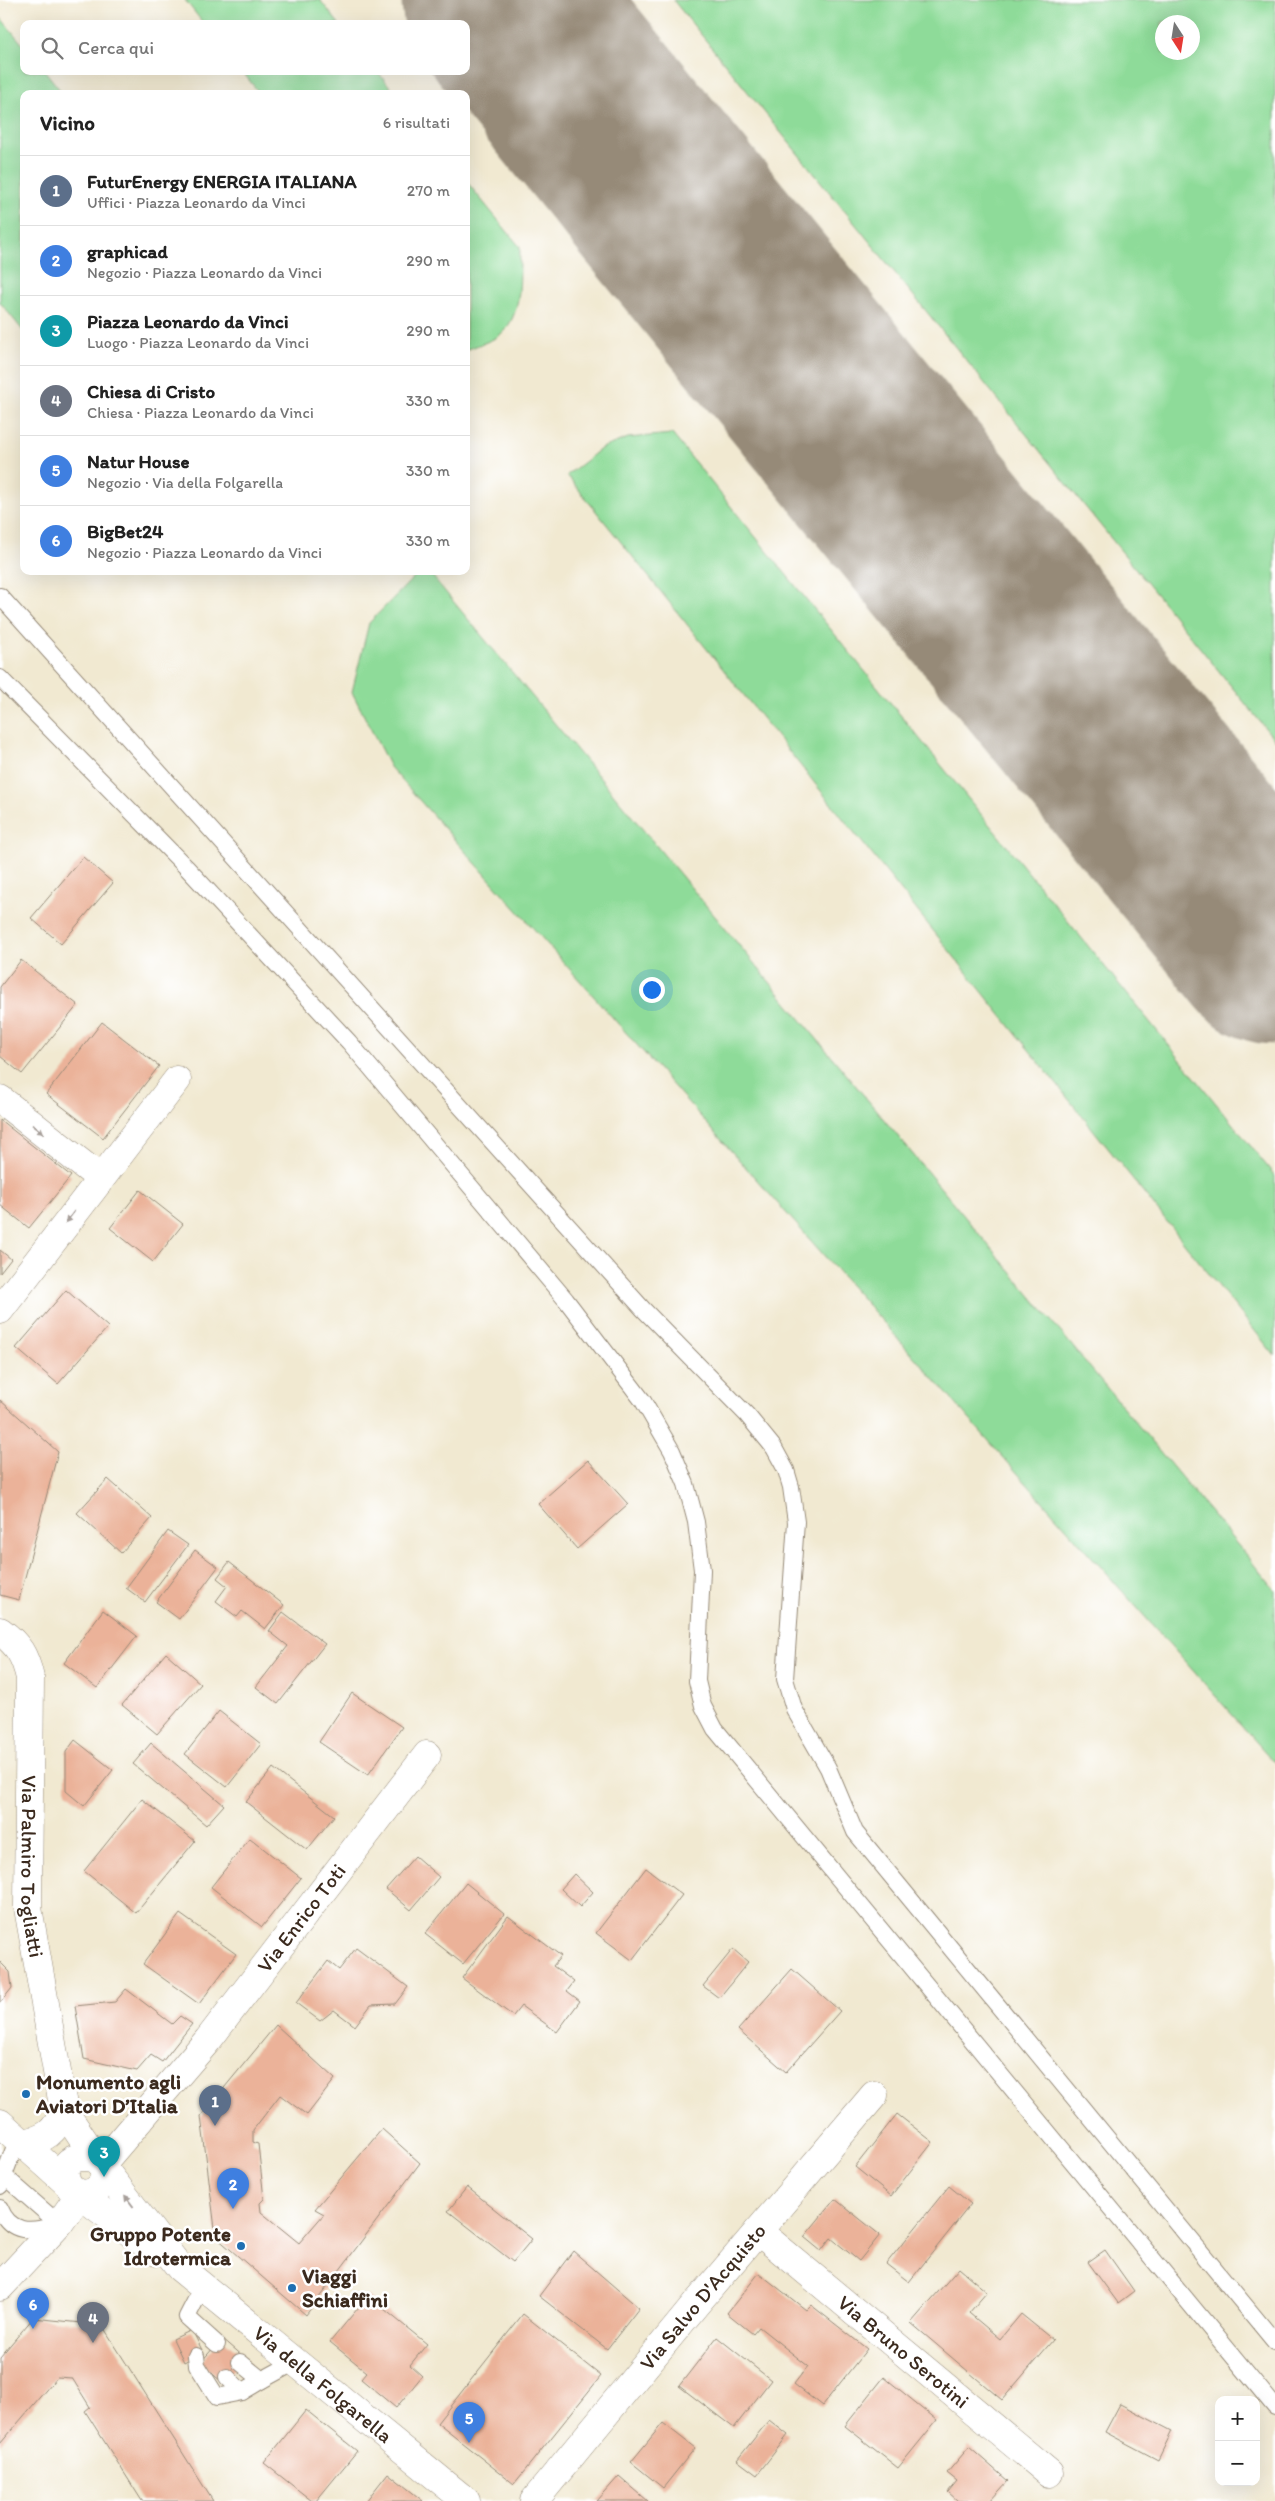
<!DOCTYPE html>
<html lang="it">
<head>
<meta charset="utf-8">
<style>
  :root { --surface:#fff; --page:#f6f6f6; --text:#222; --muted:#767676; --line:#e0e0e0; --accent:#0f766e }
  body { margin:0; font-family:Itim,sans-serif; background:var(--page); color:var(--text) }
  .controls { position:absolute; right:15px; bottom:15px; display:grid; overflow:hidden; border-radius:10px; box-shadow:0 5px 20px #0002 }
  .controls button { width:45px; height:45px; display:grid; place-items:center; padding:0; border:0; border-bottom:1px solid var(--line); background:var(--surface); color:var(--text); font:25px sans-serif }
  .compass { position:absolute; left:1155px; top:15px; width:45px; height:45px; border-radius:50%; background:var(--surface); box-shadow:0 5px 20px #0002; rotate:168deg }
  .you { position:absolute; left:651px; top:989px; width:18px; height:18px; margin:-12px; border:4px solid #fff; border-radius:50%; background:#1a73e8; box-shadow:0 0 0 8px #1a73e833 }
  .badge { display:grid; place-items:center; width:32px; height:32px; border-radius:50%; background:var(--accent); color:#fff; font-size:16px; font-weight:700 }
  .pin { position:absolute; translate:-50% -41px; filter:drop-shadow(0 1px 2px #0008) }
  .pin::after { content:''; position:absolute; top:26px; width:18px; height:15px; background:inherit; clip-path:polygon(0 0,100% 0,50% 100%) }
  .list { margin:0; padding:0; list-style:none }
  h2 { display:flex; justify-content:space-between; align-items:center; height:65px; margin:0; padding:0 20px; font-size:21px }
  h2 small { font-size:16px; font-weight:400; color:var(--muted) }
  .list li { display:grid; grid-template-columns:32px 1fr auto; gap:15px; align-items:center; box-sizing:border-box; height:70px; padding:0 20px; border-top:1px solid var(--line) }
  .list b { display:block; font-size:19px; white-space:nowrap }
  .list p { margin:0; font-size:16px; white-space:nowrap; color:var(--muted) }
  .list em { font-size:16px; font-style:normal; color:var(--muted) }
  .icon { flex:none; width:28px; height:28px; fill:none; stroke:currentColor; stroke-width:2; stroke-linecap:round; stroke-linejoin:round }
  .map { position:relative; flex:none; width:1275px; height:2501px; overflow:hidden }
  .search { position:absolute; background:var(--surface); box-shadow:0 5px 20px #0002; left:20px; top:20px; width:450px; height:55px; display:flex; align-items:center; gap:12px; box-sizing:border-box; padding:0 18px; border-radius:10px; color:var(--muted); font-size:19px }
  .panel { position:absolute; background:var(--surface); box-shadow:0 5px 20px #0002; left:20px; top:90px; width:450px; height:485px; border-radius:10px }
  .map>svg:first-child { display:block }
  .green { fill:#8edb99; stroke:#64825c; fill-rule:evenodd }
  .lines { fill:none; stroke-linecap:round; stroke-linejoin:round }
  .runway { stroke:#968a78; stroke-width:201 }
  .building { fill:#ebb299 }
  .lane-casing { stroke:#968a78; stroke-width:18 }
  .street-casing { stroke:#968a78; stroke-width:29 }
  .secondary-casing { stroke:#968a78; stroke-width:29 }
  .lane { stroke:#fff; stroke-width:16 }
  .street { stroke:#fff; stroke-width:28 }
  .secondary { stroke:#fff; stroke-width:28 }
  .oneway { fill:#a79f9a }
  .poi-dot { fill:#1f6fb2; stroke:#fff; stroke-width:2 }
  .labels { text-anchor:middle; stroke-width:5; stroke-linejoin:round; paint-order:stroke }
  .street-label { font-size:21px; fill:#3b2a1e; stroke:#fff }
  .poi-label { font-size:21px; font-weight:bold; fill:#3b2a1e; stroke:#fff; text-anchor:start }
</style>
</head>
<body>
<div class="map">
<svg width="1275" height="2501" viewBox="0 0 1275 2501">
  <rect width="100%" height="100%" fill="#fff"/>
  <filter id="ink" filterUnits="userSpaceOnUse"><feTurbulence type="fractalNoise" baseFrequency=".02" numOctaves="2"/><feDisplacementMap in="SourceGraphic" scale="10" xChannelSelector="R" yChannelSelector="G"/><feConvolveMatrix kernelMatrix="1 2 1 2 8 2 1 2 1" color-interpolation-filters="sRGB"/></filter>
  <filter id="wash" filterUnits="userSpaceOnUse"><feTurbulence type="fractalNoise" baseFrequency=".0096" numOctaves="4" result="noise"/><feDisplacementMap in="SourceGraphic" scale="20" xChannelSelector="R" yChannelSelector="G"/><feGaussianBlur stdDeviation="1.12" result="paint"/><feColorMatrix in="noise" values="0 0 0 0 0 0 0 0 0 0 0 0 0 0 0 0 0 1.4 0 .05"/><feComposite in="paint" operator="in"/></filter>
  <g filter="url(#wash)">
    <rect width="100%" height="100%" fill="#f1e9d1"/>
    <g class="green">
      <path d="M 185,0 L 320,0 L 339,24 L 204,24 Z"/>
      <path d="M 673,0 L 1275,0 L 1275,740 ZM 1162,22 L 1192,22 L 1192,52 L 1162,52 Z"/>
      <path d="M 0,17 L 24,46 L 24,71 L 45,71 L 63,94 L 24,94 L 24,332 L 0,302 Z"/>
      <path d="M 242,71 L 377,71 L 396,94 L 260,94 Z"/>
      <path d="M 466,181 L 520,247 C 519,274 524,312 502,333 C 494,341 477,345 466,350 Z"/>
      <path d="M 672,434 L 1275,1176 L 1275,1356 L 567,475 L 602,448 L 628,438 Z"/>
      <path d="M 420,571 L 428,571 L 1275,1590 L 1275,1763 L 390,767 L 352,692 L 369,623 Z"/>
    </g>
    <g class="lines">
      <path class="runway" d="M 502,0 L 1275,944"/>
    </g>
    <g id="blocks">
      <g class="building">
        <path d="M 83,857 L 113,883 L 61,944 L 31,918 Z"/>
        <path d="M 21,960 L 78,1005 L 22,1074 L 0,1056 L 0,987 Z"/>
        <path d="M 102,1022 L 159,1066 L 103,1138 L 46,1094 Z"/>
        <path d="M 0,1120 L 71,1176 L 29,1228 L 0,1205 Z"/>
        <path d="M 140,1190 L 183,1224 L 153,1262 L 110,1228 Z"/>
        <path d="M 0,1250 L 11,1259 L 0,1273 Z"/>
        <path d="M 66,1290 L 108,1327 L 58,1384 L 16,1348 Z"/>
        <path d="M 0,1400 L 58,1452 L 19,1600 L 0,1595 Z"/>
        <path d="M 588,1460 L 628,1504 L 577,1549 L 538,1504 Z"/>
        <path d="M 108,1479 L 152,1518 L 121,1553 L 77,1513 Z"/>
        <path d="M 168,1531 L 188,1545 L 145,1602 L 126,1588 Z"/>
        <path d="M 195,1550 L 218,1567 L 179,1619 L 156,1602 Z"/>
        <path d="M 229,1562 L 284,1605 L 265,1629 L 242,1611 L 237,1617 L 216,1601 L 227,1586 L 217,1578 Z"/>
        <path d="M 103,1610 L 137,1636 L 97,1688 L 64,1663 Z"/>
        <path d="M 283,1612 L 325,1644 L 278,1704 L 256,1687 L 288,1646 L 269,1631 Z"/>
        <path d="M 166,1653 L 201,1684 L 157,1734 L 122,1705 Z"/>
        <path d="M 352,1693 L 402,1727 L 368,1775 L 319,1742 Z"/>
        <path d="M 219,1711 L 261,1744 L 227,1787 L 185,1754 Z"/>
        <path d="M 75,1740 L 113,1770 L 84,1806 L 66,1791 L 66,1752 Z"/>
        <path d="M 151,1743 L 224,1805 L 206,1825 L 133,1764 Z"/>
        <path d="M 273,1768 L 334,1816 L 307,1850 L 246,1802 Z"/>
        <path d="M 142,1799 L 195,1841 L 136,1913 L 84,1871 Z"/>
        <path d="M 250,1838 L 301,1878 L 262,1927 L 211,1887 Z"/>
        <path d="M 415,1856 L 439,1877 L 411,1910 L 386,1889 Z"/>
        <path d="M 646,1868 L 682,1895 L 632,1960 L 596,1933 Z"/>
        <path d="M 574,1874 L 593,1892 L 580,1907 L 561,1889 Z"/>
        <path d="M 466,1883 L 504,1914 L 463,1964 L 425,1934 Z"/>
        <path d="M 180,1914 L 236,1954 L 199,2004 L 143,1964 Z"/>
        <path d="M 508,1916 L 561,1956 L 553,1966 L 574,1982 L 567,1991 L 580,2001 L 557,2032 L 521,2006 L 513,2016 L 462,1978 Z"/>
        <path d="M 356,1948 L 408,1987 L 395,2004 L 371,2005 L 355,2026 L 334,2010 L 320,2021 L 296,2003 L 328,1961 L 339,1970 Z"/>
        <path d="M 733,1949 L 748,1962 L 719,1998 L 703,1986 Z"/>
        <path d="M 0,1962 L 10,1972 L 12,1988 L 0,2003 Z"/>
        <path d="M 792,1969 L 840,2011 L 786,2072 L 738,2030 Z"/>
        <path d="M 126,1989 L 172,2024 L 180,2016 L 192,2024 L 162,2062 L 151,2055 L 137,2071 L 84,2059 L 75,2006 L 115,2002 Z"/>
        <path d="M 276,2025 L 335,2079 L 307,2115 L 280,2095 L 253,2130 L 253,2142 L 258,2144 L 264,2199 L 260,2203 L 261,2212 L 299,2243 L 324,2214 L 315,2209 L 382,2129 L 420,2163 L 306,2315 L 216,2237 L 201,2116 Z"/>
        <path d="M 897,2114 L 933,2142 L 891,2196 L 855,2167 Z"/>
        <path d="M 949,2186 L 971,2204 L 909,2282 L 886,2264 Z"/>
        <path d="M 467,2187 L 532,2239 L 513,2262 L 448,2211 Z"/>
        <path d="M 835,2199 L 880,2235 L 859,2261 L 831,2238 L 821,2251 L 804,2237 Z"/>
        <path d="M 1105,2250 L 1134,2291 L 1118,2303 L 1088,2262 Z"/>
        <path d="M 573,2251 L 639,2308 L 607,2349 L 539,2296 Z"/>
        <path d="M 959,2268 L 987,2292 L 969,2313 L 1000,2339 L 1021,2314 L 1053,2340 L 1002,2400 L 911,2323 Z"/>
        <path d="M 759,2273 L 806,2310 L 811,2305 L 867,2349 L 822,2406 L 794,2384 L 808,2366 L 759,2327 L 753,2334 L 727,2313 Z"/>
        <path d="M 368,2296 L 427,2344 L 410,2365 L 422,2376 L 396,2408 L 361,2379 L 367,2372 L 330,2342 Z"/>
        <path d="M 523,2314 L 601,2376 L 514,2484 L 437,2423 Z"/>
        <path d="M 33,2318 L 102,2325 L 213,2501 L 142,2501 L 85,2411 L 90,2407 L 72,2378 L 57,2377 L 0,2444 L 0,2357 Z"/>
        <path d="M 192,2330 L 203,2352 L 184,2362 L 173,2339 Z"/>
        <path d="M 717,2337 L 771,2380 L 734,2428 L 679,2386 Z"/>
        <path d="M 222,2338 L 244,2357 L 222,2382 L 200,2363 Z"/>
        <path d="M 884,2377 L 937,2420 L 898,2468 L 845,2426 Z"/>
        <path d="M 1120,2404 L 1172,2431 L 1158,2460 L 1105,2432 Z"/>
        <path d="M 306,2410 L 357,2451 L 316,2501 L 312,2501 L 264,2463 Z"/>
        <path d="M 769,2420 L 788,2435 L 757,2475 L 737,2460 Z"/>
        <path d="M 663,2423 L 695,2448 L 663,2488 L 631,2462 Z"/>
        <path d="M 969,2447 L 1008,2481 L 990,2501 L 958,2501 L 948,2492 L 957,2481 L 947,2473 Z"/>
        <path d="M 388,2473 L 423,2501 L 366,2501 Z"/>
        <path d="M 619,2476 L 648,2501 L 597,2501 Z"/>
      </g>
    </g>
  </g>
  <g filter="url(#ink)">
    <use href="#blocks" fill-opacity="0" stroke="#968a78" stroke-width="1"/>
    <g class="lines">
      <g class="lane-casing">
        <g id="lane">
          <path d="M 0,596 L 643,1309 L 747,1415 L 774,1448 L 786,1470 L 791,1487 L 796,1522 L 785,1679 L 794,1709 L 828,1768 L 855,1832 L 1275,2342"/>
          <path d="M 0,678 L 186,867 L 349,1042 L 566,1300 L 643,1401 L 672,1451 L 686,1484 L 696,1522 L 702,1570 L 697,1681 L 703,1706 L 715,1729 L 1275,2407"/>
          <path d="M 3,2175 L 59,2224"/>
          <path d="M 0,2186 L 18,2138"/>
          <path d="M 0,2208 C 10,2234 31,2232 54,2226"/>
          <path d="M 202,2288 L 187,2317 L 217,2344"/>
          <path d="M 196,2356 L 197,2365 L 217,2397 L 242,2392 L 262,2380"/>
          <path d="M 240,2362 L 262,2380 L 295,2362"/>
          <path d="M 227,2377 L 242,2392"/>
        </g>
      </g>
      <g class="street-casing">
        <g id="street">
          <path d="M 0,1099 L 100,1178"/>
          <path d="M 0,1310 L 177,1080"/>
          <path d="M 23,2143 C 46,2139 55,2132 64,2111"/>
          <path id="s1" d="M 101,2165 L 208,2040 L 427,1755"/>
          <path id="s2" d="M 758,2231 L 1049,2473"/>
          <path d="M 0,2287 L 59,2224 L 80,2194"/>
          <path id="s3" d="M 534,2501 L 696,2304 L 874,2095"/>
        </g>
      </g>
      <g class="secondary-casing">
        <g id="secondary">
          <path id="s4" d="M 0,1631 C 19,1645 25,1656 30,1678 L 28,1908 L 64,2111 L 97,2160"/>
          <path d="M 0,2123 L 66,2182"/>
          <path id="s5" d="M 101,2165 L 180,2268 L 466,2501"/>
          <path d="M 80,2194 C 88,2194 96,2193 101,2185 C 122,2148 44,2147 70,2187 L 156,2252"/>
        </g>
      </g>
      <use href="#lane" class="lane"/>
      <use href="#street" class="street"/>
      <use href="#secondary" class="secondary"/>
    </g>
    <defs><path id="oneway-solid" d="M-6-.8H1V-3.2L6.5 0L1 3.2V.8H-6Z" transform="scale(1.25)"/></defs>
    <g class="oneway">
      <use href="#oneway-solid" transform="translate(38 1129) rotate(38)"/>
      <use href="#oneway-solid" transform="translate(70 1217) rotate(127)"/>
      <use href="#oneway-solid" transform="translate(129 2201) rotate(-127)"/>
    </g>
  </g>
  <g class="poi-dot">
    <circle cx="26" cy="2094" r="5"/>
    <circle cx="241" cy="2246" r="5"/>
    <circle cx="292" cy="2288" r="5"/>
  </g>
  <g class="labels">
    <g class="street-label">
      <text dy="7" stroke="none"><textPath href="#s4" startOffset="246">Via Palmiro Togliatti</textPath></text>
      <text dy="7" stroke="none"><textPath href="#s1" startOffset="318">Via Enrico Toti</textPath></text>
      <text dy="7" stroke="none"><textPath href="#s3" startOffset="265">Via Salvo D'Acquisto</textPath></text>
      <text dy="7" stroke="none"><textPath href="#s2" startOffset="189">Via Bruno Serotini</textPath></text>
      <text dy="7" stroke="none"><textPath href="#s5" startOffset="314">Via della Folgarella</textPath></text>
    </g>
    <g class="poi-label">
      <text x="36" y="2089">Monumento agli<tspan x="36" dy="24">Aviatori D’Italia</tspan></text>
      <text x="231" y="2241" text-anchor="end">Gruppo Potente<tspan x="231" dy="24">Idrotermica</tspan></text>
      <text x="302" y="2283">Viaggi<tspan x="302" dy="24">Schiaffini</tspan></text>
    </g>
  </g>
</svg>
<div class="controls">
<button>+</button>
<button>−</button>
</div>
<svg class="compass" viewBox="-18 -18 36 36"><path d="M0-13l5 13h-10z" fill="#e53935"/><path d="M0 13l5-13h-10z" fill="#767676"/></svg>
<div class="you"></div>
<div class="pin badge" style="left:215px;top:2126px;background:#5c6f8a">1</div>
<div class="pin badge" style="left:233px;top:2209px;background:#3f7fe0">2</div>
<div class="pin badge" style="left:104px;top:2177px;background:#0f9aa8">3</div>
<div class="pin badge" style="left:93px;top:2343px;background:#6b7280">4</div>
<div class="pin badge" style="left:469px;top:2443px;background:#3f7fe0">5</div>
<div class="pin badge" style="left:33px;top:2329px;background:#3f7fe0">6</div>
<div class="search"><svg class="icon" aria-label="search" viewBox="0 0 24 24"><circle cx="10" cy="10" r="6"/><path d="M15 15l6 6"/></svg>Cerca qui</div>
<section class="panel">
<h2>Vicino<small>6 risultati</small></h2>
<ul class="list">
<li><span class="badge" style="background:#5c6f8a">1</span><div><b>FuturEnergy ENERGIA ITALIANA</b><p>Uffici · Piazza Leonardo da Vinci</p></div><em>270 m</em></li>
<li><span class="badge" style="background:#3f7fe0">2</span><div><b>graphicad</b><p>Negozio · Piazza Leonardo da Vinci</p></div><em>290 m</em></li>
<li><span class="badge" style="background:#0f9aa8">3</span><div><b>Piazza Leonardo da Vinci</b><p>Luogo · Piazza Leonardo da Vinci</p></div><em>290 m</em></li>
<li><span class="badge" style="background:#6b7280">4</span><div><b>Chiesa di Cristo</b><p>Chiesa · Piazza Leonardo da Vinci</p></div><em>330 m</em></li>
<li><span class="badge" style="background:#3f7fe0">5</span><div><b>Natur House</b><p>Negozio · Via della Folgarella</p></div><em>330 m</em></li>
<li><span class="badge" style="background:#3f7fe0">6</span><div><b>BigBet24</b><p>Negozio · Piazza Leonardo da Vinci</p></div><em>330 m</em></li>
</ul>
</section>
</div>
</body>
</html>
